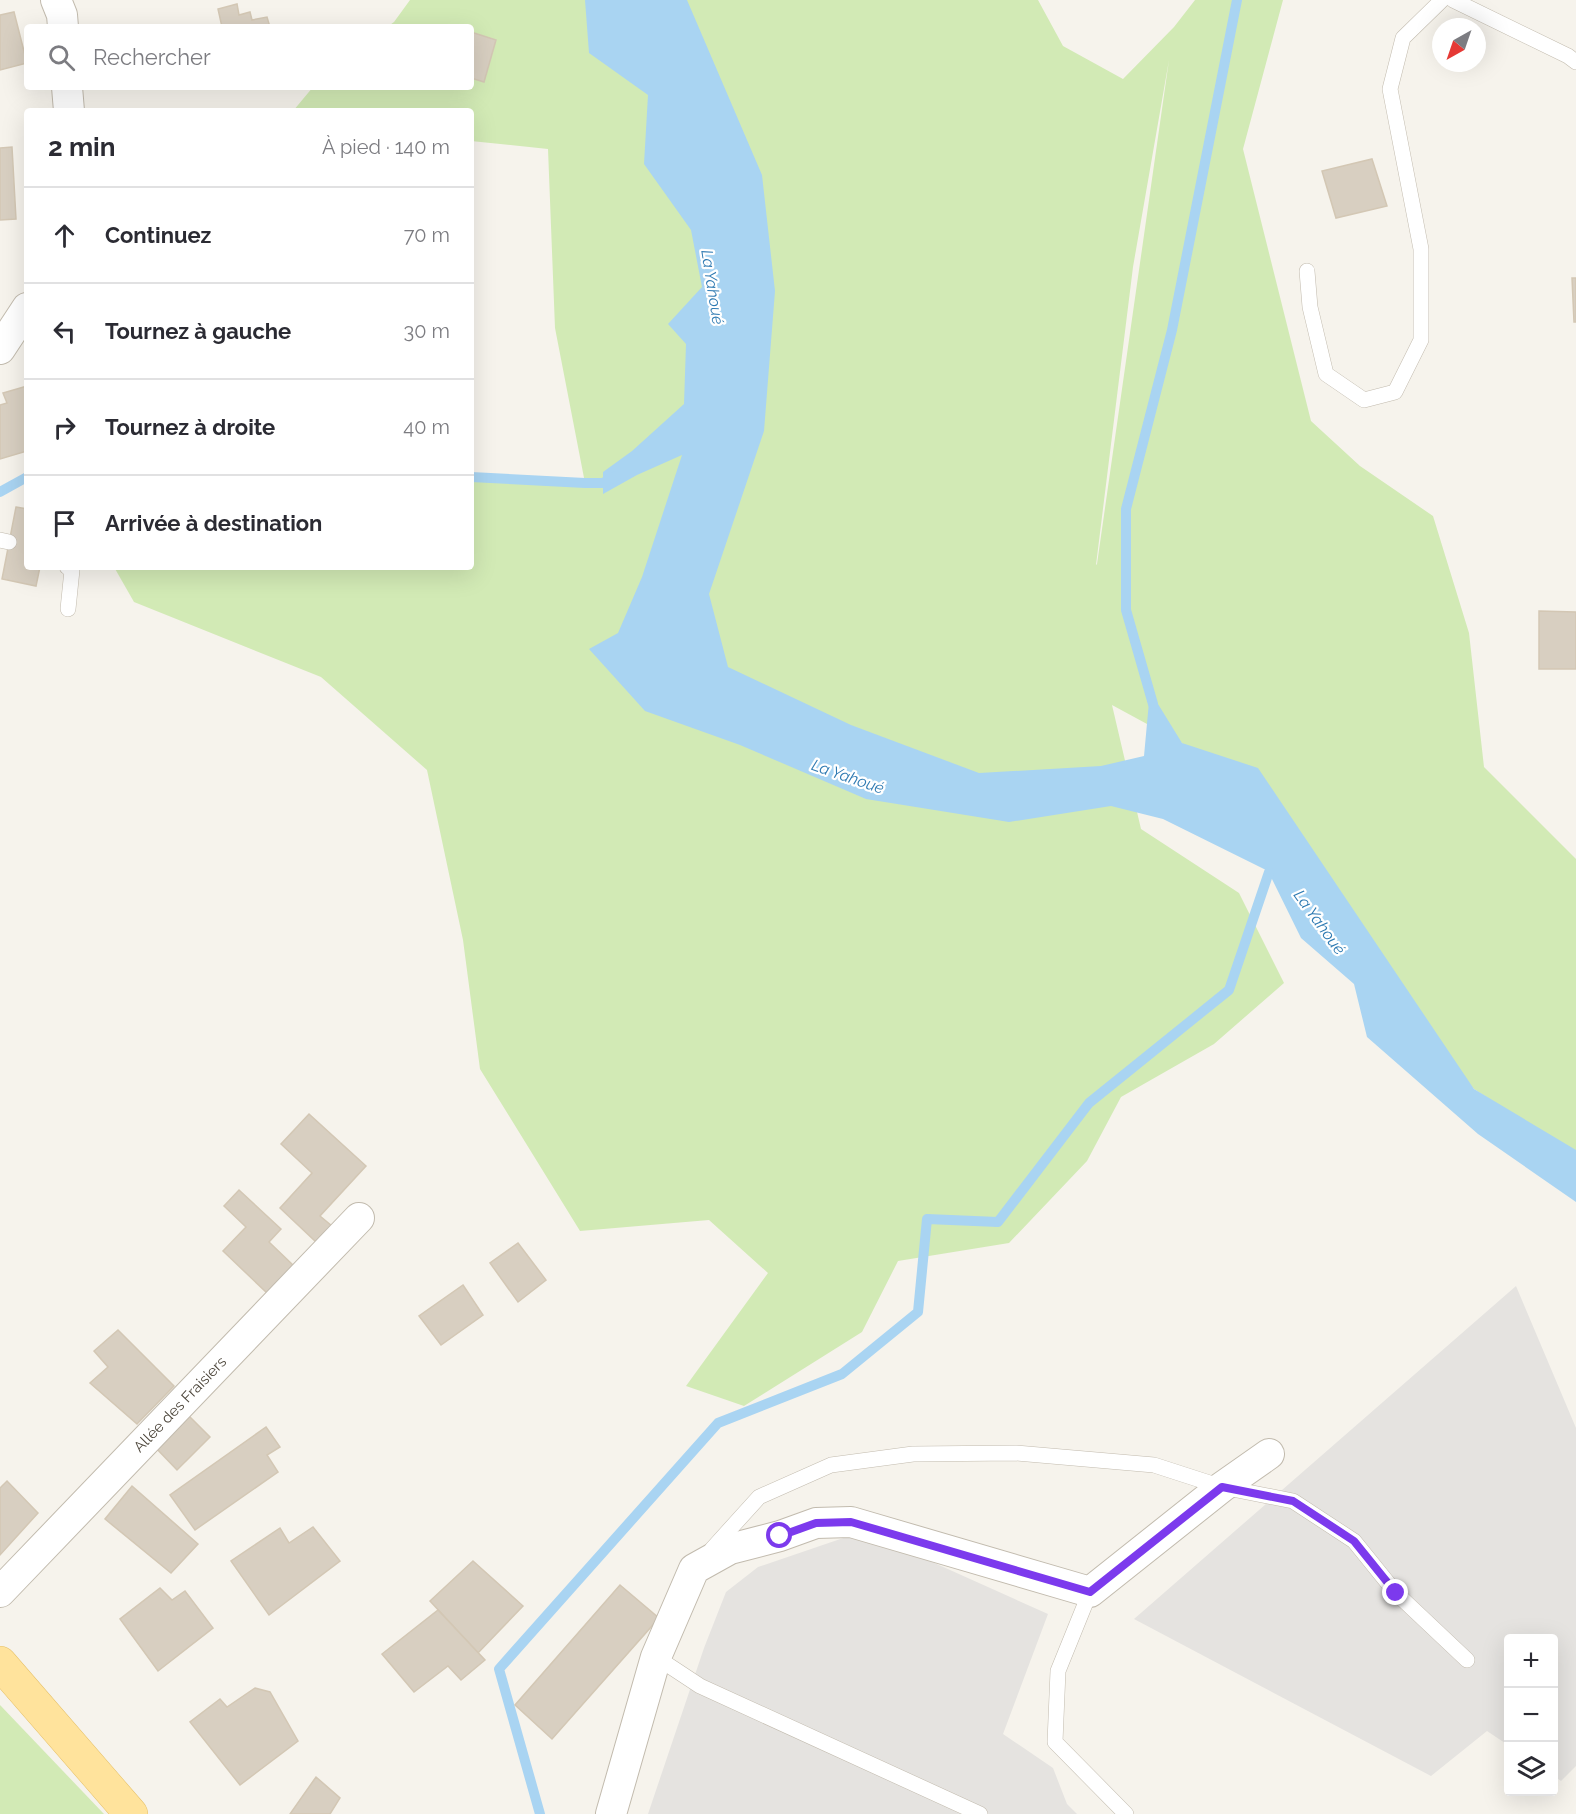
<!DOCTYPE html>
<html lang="fr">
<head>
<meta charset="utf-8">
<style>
  :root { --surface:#fff; --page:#f7f7f7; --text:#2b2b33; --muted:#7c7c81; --line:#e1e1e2 }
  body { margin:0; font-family:Raleway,sans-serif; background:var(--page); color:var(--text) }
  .controls { position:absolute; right:18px; bottom:18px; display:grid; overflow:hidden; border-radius:6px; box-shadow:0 6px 24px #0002 }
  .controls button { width:54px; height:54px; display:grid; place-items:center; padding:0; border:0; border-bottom:2px solid var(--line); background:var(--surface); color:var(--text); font:30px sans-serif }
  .compass { position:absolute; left:1432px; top:18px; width:54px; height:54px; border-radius:50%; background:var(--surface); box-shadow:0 6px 24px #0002; rotate:220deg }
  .stop { position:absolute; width:18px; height:18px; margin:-14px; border:4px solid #7c3aed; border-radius:50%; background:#fff }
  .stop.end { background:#7c3aed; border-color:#fff; box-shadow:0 2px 6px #0008 }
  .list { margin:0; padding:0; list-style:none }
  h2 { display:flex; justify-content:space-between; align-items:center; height:78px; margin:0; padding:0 24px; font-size:26px }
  h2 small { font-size:20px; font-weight:400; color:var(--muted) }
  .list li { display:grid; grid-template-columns:39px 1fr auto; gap:18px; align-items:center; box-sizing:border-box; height:96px; padding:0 24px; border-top:2px solid var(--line) }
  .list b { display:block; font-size:22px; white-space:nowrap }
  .list em { font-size:20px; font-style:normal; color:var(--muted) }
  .icon { flex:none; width:33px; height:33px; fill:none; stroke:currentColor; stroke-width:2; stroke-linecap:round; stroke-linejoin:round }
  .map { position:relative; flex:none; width:1576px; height:1814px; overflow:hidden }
  .search { position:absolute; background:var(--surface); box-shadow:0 6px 24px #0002; left:24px; top:24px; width:450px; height:66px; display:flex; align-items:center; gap:15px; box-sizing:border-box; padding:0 21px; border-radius:6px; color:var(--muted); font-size:22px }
  .panel { position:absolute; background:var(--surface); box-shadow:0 6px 24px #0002; left:24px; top:108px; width:450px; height:462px; border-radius:6px }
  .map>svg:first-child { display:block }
  .green { fill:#d2eab5; fill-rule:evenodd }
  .parking { fill:#e5e3e0 }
  .water { fill:#a9d4f2 }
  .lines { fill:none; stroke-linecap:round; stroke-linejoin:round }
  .stream { stroke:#a9d4f2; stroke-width:10 }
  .building { fill:#d8cfc1; stroke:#d3c7b4; stroke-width:1.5 }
  .lane-casing { stroke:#c2bbae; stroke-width:16 }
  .street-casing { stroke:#c2bbae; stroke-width:32 }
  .primary-casing { stroke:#e6c16a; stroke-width:34 }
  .lane { stroke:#fff; stroke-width:15 }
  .street { stroke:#fff; stroke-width:30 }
  .primary { stroke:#ffe39c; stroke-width:33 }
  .route { stroke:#7c3aed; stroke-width:8 }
  .labels { text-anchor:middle; stroke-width:4.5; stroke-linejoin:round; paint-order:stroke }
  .street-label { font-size:15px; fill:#4b4439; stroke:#fff }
  .water-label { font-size:16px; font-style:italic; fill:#2e7ab2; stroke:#fff }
</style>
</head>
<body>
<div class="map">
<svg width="1576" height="1814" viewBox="0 0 1576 1814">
  <rect width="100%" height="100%" fill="#f6f3ec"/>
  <g class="green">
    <path d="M 410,0 L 1038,0 L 1063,46 L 1123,79 L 1174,27 L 1195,0 L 1283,0 L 1243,149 L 1311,421 L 1360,466 L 1433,516 L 1469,633 L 1484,767 L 1576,859 L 1576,1155 L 1474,1089 L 1182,743 L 1112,705 L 1141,829 L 1239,893 L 1284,983 L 1214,1044 L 1121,1097 L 1087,1161 L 1009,1243 L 898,1261 L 862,1332 L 744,1406 L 686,1386 L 768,1273 L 709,1220 L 580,1231 L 480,1069 L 463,940 L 427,770 L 321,677 L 134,602 L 114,567 L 471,567 L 471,477 L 585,483 L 555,328 L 548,149 L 471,141 L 471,111 L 293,111 L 313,87 L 471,87 L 471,27 L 387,27 L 394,22 ZM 1169,60 L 1097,564 L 1096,565 L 1133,267 Z"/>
    <path d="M 0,1705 L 104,1814 L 0,1814 Z"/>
  </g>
  <g class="parking">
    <path d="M 1516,1286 L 1576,1428 L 1576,1766 L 1561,1781 L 1554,1776 L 1554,1638 L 1508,1638 L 1508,1745 L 1487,1731 L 1431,1776 L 1134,1619 Z"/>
    <path d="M 855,1534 L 901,1548 L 1048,1614 L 1003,1734 L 1053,1768 L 1067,1804 L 1077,1814 L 648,1814 L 704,1648 L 726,1592 L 758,1567 Z"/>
  </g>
  <path class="water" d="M 585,0 L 687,0 L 762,175 L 775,291 L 764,431 L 709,594 L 728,667 L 851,725 L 979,773 L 1101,766 L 1144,756 L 1150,691 L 1182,743 L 1258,768 L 1474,1089 L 1576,1150 L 1576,1202 L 1478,1134 L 1367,1037 L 1354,984 L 1301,938 L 1268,871 L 1163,819 L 1111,806 L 1009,822 L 866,799 L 740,745 L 645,711 L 589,649 L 618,633 L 642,577 L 682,455 L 637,475 L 603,494 L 603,472 L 632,451 L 684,404 L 686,344 L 668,324 L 702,287 L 691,230 L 644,164 L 648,95 L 589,53 Z"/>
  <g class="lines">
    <g class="stream">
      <path d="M 471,477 L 585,483 L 603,483 L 616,476"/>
      <path d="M 0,492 L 27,477"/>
      <path d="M 1153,704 L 1126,610 L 1126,509 L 1172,330 L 1237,0"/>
      <path d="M 540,1814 L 499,1669 L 718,1423 L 842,1374 L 918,1312 L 927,1219 L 998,1222 L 1089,1103 L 1229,990 L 1269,872"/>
    </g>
  </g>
  <g class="building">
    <path d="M 237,4 L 239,15 L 250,12 L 252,20 L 267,17 L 270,27 L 222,27 L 218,9 Z"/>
    <path d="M 14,12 L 27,63 L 0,70 L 0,15 Z"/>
    <path d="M 471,32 L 496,40 L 484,82 L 471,78 Z"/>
    <path d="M 12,147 L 16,219 L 0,220 L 0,148 Z"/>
    <path d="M 1372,159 L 1387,206 L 1336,218 L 1322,171 Z"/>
    <path d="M 1572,278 L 1576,278 L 1576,322 L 1574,322 Z"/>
    <path d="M 27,386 L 27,451 L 0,459 L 0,405 L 7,403 L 3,393 Z"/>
    <path d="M 16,507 L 27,509 L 27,567 L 40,567 L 36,586 L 2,579 Z"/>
    <path d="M 1539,611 L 1576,612 L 1576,669 L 1539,669 Z"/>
    <path d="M 309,1114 L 366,1166 L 320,1216 L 332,1226 L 316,1242 L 280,1208 L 312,1173 L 281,1144 Z"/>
    <path d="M 239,1190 L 281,1229 L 269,1242 L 294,1266 L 268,1294 L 223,1251 L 246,1227 L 224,1206 Z"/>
    <path d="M 518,1243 L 546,1280 L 518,1302 L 490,1263 Z"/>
    <path d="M 463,1285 L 483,1315 L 441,1345 L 419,1316 Z"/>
    <path d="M 118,1330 L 174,1386 L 137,1424 L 90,1383 L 108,1367 L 94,1351 Z"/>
    <path d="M 189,1416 L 210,1437 L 177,1470 L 155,1447 Z"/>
    <path d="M 266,1427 L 280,1447 L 267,1455 L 278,1472 L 195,1530 L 170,1495 Z"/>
    <path d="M 7,1481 L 38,1513 L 0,1555 L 0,1488 Z"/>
    <path d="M 132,1486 L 198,1544 L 171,1573 L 105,1519 Z"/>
    <path d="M 313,1527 L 340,1561 L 269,1615 L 231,1561 L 280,1528 L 289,1543 Z"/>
    <path d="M 473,1561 L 523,1606 L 478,1653 L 430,1601 Z"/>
    <path d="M 620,1585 L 659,1618 L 552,1739 L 515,1705 Z"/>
    <path d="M 160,1588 L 172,1600 L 185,1591 L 213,1628 L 158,1671 L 120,1619 Z"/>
    <path d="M 438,1610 L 485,1660 L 461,1680 L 448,1666 L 414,1692 L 382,1654 Z"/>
    <path d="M 255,1688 L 270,1692 L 298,1741 L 240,1785 L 190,1722 L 220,1699 L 227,1707 Z"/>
    <path d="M 316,1777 L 340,1798 L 330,1814 L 290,1814 Z"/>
  </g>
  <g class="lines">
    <g class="lane-casing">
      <g id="lane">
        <path d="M 1453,0 L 1568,56 L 1576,62"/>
        <path d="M 1307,271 L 1310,307 L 1326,374 L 1364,400 L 1395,392 L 1421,340 L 1421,249 L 1390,89 L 1403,38 L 1442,0"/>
        <path d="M 0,540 L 9,542"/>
        <path d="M 67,567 L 72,570 L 68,609"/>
        <path d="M 712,1549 L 759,1497 L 831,1465 L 913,1454 L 1016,1453 L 1154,1465 L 1222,1487 L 1293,1501 L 1354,1541 L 1396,1593 L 1467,1660"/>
        <path d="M 1090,1592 L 1058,1671 L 1055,1742 L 1126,1814"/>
        <path d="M 656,1657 L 700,1686 L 980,1814"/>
      </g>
    </g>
    <g class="street-casing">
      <g id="street">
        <path d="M 56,0 L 62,15 L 63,27"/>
        <path d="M 67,87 L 69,111"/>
        <path d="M 0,349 L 27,308"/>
        <path id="s1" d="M 0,1592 L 359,1218"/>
        <path d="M 611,1814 L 656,1657 L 694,1569 L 730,1549 L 780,1536 L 816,1523 L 851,1522 L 1090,1592 L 1222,1487 L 1269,1454"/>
      </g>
    </g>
    <g class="primary-casing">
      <path id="primary" d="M 0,1663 L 131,1814"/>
    </g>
    <use href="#lane" class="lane"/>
    <use href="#street" class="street"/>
    <use href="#primary" class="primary"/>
  </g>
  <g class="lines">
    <path class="route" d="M 780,1536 L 816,1523 L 851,1522 L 1090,1592 L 1222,1487 L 1293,1501 L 1354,1541 L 1396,1593"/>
  </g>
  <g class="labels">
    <g class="street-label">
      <text dy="5" stroke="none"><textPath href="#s1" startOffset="260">Allée des Fraisiers</textPath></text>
    </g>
    <g class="water-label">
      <text transform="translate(713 287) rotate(81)" y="6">La Yahoué</text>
      <text transform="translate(848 776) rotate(19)" y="6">La Yahoué</text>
      <text transform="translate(1320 922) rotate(54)" y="6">La Yahoué</text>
    </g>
  </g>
</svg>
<div class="controls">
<button>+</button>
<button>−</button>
<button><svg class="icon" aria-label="layers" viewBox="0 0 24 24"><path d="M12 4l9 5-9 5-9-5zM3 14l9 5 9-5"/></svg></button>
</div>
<svg class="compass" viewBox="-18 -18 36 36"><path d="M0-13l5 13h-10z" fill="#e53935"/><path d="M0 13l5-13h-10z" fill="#7c7c81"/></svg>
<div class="stop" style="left:780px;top:1536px"></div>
<div class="stop end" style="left:1396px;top:1593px"></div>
<div class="search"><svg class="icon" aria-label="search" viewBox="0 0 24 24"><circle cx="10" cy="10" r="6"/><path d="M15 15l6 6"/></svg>Rechercher</div>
<section class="panel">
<h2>2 min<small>À pied · 140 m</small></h2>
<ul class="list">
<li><svg class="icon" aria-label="ahead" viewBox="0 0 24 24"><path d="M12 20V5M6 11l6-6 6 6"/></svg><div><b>Continuez</b></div><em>70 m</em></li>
<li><svg class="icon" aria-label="left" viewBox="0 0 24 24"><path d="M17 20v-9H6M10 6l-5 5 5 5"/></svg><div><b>Tournez à gauche</b></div><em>30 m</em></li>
<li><svg class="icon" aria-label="right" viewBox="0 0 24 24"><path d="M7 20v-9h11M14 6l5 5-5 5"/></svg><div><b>Tournez à droite</b></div><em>40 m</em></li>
<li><svg class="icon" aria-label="arrive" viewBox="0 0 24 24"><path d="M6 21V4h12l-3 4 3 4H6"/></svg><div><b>Arrivée à destination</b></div></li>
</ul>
</section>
</div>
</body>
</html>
